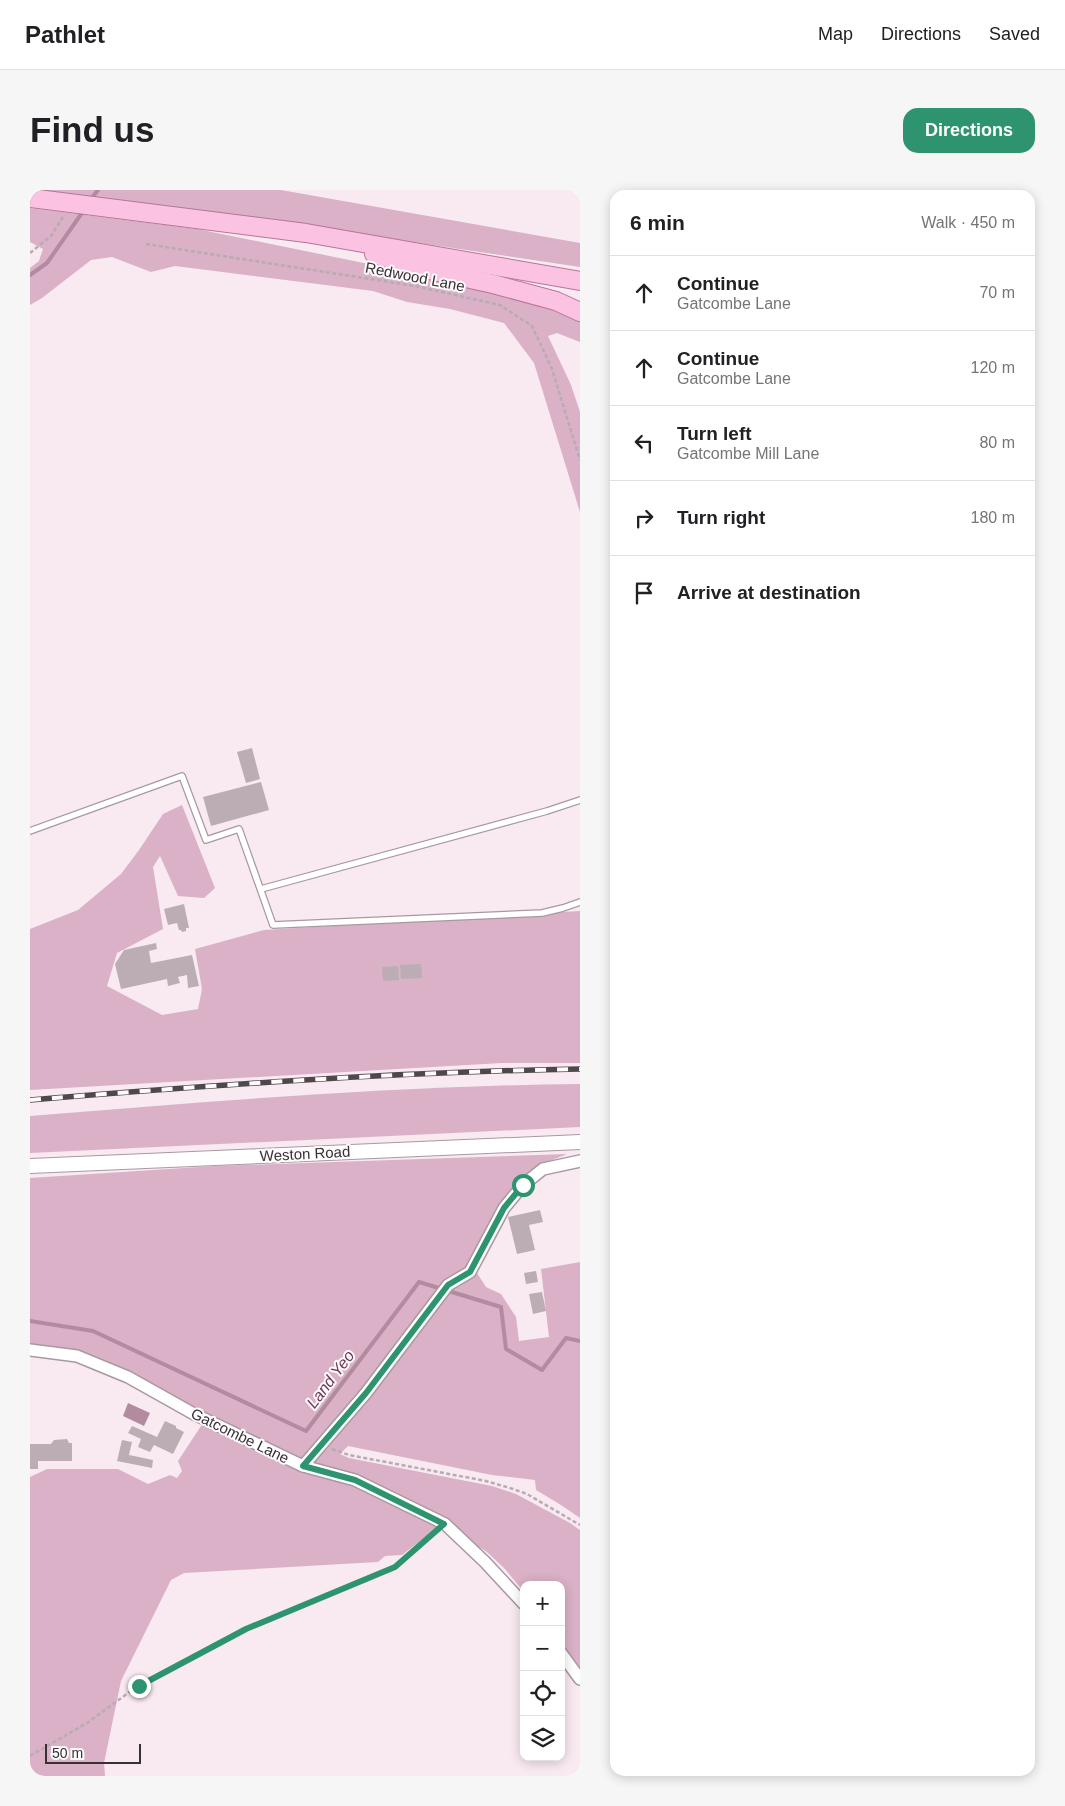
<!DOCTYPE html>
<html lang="en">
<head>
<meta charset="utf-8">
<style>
  :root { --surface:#fff; --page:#f6f6f6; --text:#202124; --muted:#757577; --line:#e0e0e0; --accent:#2e9470 }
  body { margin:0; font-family:Arial,sans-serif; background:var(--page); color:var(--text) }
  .controls { position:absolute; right:15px; bottom:15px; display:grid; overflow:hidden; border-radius:10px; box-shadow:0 2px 12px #0003 }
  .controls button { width:45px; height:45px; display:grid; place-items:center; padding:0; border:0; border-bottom:1px solid var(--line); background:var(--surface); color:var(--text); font:25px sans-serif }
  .scale { position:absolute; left:15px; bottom:12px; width:96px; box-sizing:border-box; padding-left:5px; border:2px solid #373134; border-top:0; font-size:14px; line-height:18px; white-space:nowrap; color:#373134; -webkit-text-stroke:4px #fdfafc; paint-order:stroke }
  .stop { position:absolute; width:15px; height:15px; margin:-11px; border:4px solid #2e9470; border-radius:50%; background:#fff }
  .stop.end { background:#2e9470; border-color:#fff; box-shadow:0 1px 5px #0008 }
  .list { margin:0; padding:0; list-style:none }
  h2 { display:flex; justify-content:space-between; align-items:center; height:65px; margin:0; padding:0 20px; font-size:21px }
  h2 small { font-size:16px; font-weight:400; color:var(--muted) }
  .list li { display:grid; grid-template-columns:32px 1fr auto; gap:15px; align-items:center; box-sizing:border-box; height:75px; padding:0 20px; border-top:1px solid var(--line) }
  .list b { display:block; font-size:19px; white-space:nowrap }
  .list p { margin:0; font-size:16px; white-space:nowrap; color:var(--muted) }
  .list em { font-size:16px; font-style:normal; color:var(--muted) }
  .icon { flex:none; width:28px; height:28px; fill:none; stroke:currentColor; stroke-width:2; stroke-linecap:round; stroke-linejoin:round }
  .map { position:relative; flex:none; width:550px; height:1586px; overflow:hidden; border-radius:15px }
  header { display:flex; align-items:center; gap:30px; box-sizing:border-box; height:70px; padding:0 25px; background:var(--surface); border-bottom:1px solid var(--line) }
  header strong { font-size:24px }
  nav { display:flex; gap:28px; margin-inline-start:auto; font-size:18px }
  .intro { display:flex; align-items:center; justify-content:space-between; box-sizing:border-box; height:120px; padding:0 30px }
  h1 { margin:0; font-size:35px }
  .button { padding:12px 22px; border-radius:15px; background:var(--accent); color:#fff; font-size:18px; font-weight:700 }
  main { display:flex; gap:30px; padding:0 30px }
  aside { flex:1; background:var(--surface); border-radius:15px; box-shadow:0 2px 12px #0003 }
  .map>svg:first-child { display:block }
  .green { fill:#dab1c7 }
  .water { fill:#b28ba0 }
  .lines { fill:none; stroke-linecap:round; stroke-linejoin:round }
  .stream { stroke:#b28ba0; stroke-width:4 }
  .building { fill:#bcadb5 }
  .service-casing { stroke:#a899a1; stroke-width:8 }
  .minor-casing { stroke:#a899a1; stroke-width:14 }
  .tertiary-casing { stroke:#a899a1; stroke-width:16 }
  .primary-casing { stroke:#b67599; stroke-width:20 }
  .path { stroke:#b8abb1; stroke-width:2.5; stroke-dasharray:4 2.5; stroke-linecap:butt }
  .service { stroke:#fff; stroke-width:5.5 }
  .minor { stroke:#fff; stroke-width:11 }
  .tertiary { stroke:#fff; stroke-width:14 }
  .primary { stroke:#fcc2e2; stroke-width:18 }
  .rail-casing { stroke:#4f484b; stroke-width:5.5 }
  .rail { stroke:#fdfafc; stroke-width:4; stroke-dasharray:11; stroke-linecap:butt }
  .route { stroke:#2e9470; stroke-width:6 }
  .labels { text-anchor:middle; stroke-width:4; stroke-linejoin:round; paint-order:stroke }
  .street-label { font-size:15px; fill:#373134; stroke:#fdfafc }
  .water-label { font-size:16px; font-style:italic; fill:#6e3857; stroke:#fdfafc }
</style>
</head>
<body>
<header>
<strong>Pathlet</strong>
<nav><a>Map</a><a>Directions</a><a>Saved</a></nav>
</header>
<div class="intro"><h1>Find us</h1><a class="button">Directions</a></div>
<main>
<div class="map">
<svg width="550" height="1586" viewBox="0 0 550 1586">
  <rect width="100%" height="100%" fill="#f9e9f1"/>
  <g class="green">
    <path d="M 10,0 L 251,0 L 550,53 L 550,77 L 182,22 Z"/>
    <path d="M 0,18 L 167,39 L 432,93 L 536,124 L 550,132 L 550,152 L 527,143 L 518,146 L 541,195 L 550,222 L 550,322 L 504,173 L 474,133 L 420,119 L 377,112 L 343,101 L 145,76 L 121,82 L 82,67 L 61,70 L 12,108 L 0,115 L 0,78 L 9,71 L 13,59 L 0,52 Z"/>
    <path d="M 152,615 L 185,698 L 174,708 L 148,706 L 130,666 L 123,677 L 133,739 L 87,763 L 77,796 L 132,825 L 168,819 L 172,799 L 165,759 L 234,740 L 550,721 L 550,873 L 472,873 L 0,900 L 0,739 L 48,720 L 91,684 L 109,660 L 133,624 Z"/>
    <path d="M 550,894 L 550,937 L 0,963 L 0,926 C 183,911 367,896 550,894 Z"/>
    <path d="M 537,964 L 510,975 L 485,996 L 468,1016 L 436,1080 L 430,1085 L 447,1083 L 456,1097 L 471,1104 L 486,1127 L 489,1151 L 519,1147 L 511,1079 L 550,1072 L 550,1328 L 531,1315 L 506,1300 L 505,1290 L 462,1285 L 318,1256 L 310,1264 L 319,1268 L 462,1296 L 486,1304 L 540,1333 L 550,1340 L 550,1479 L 531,1452 L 531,1395 L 494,1395 L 494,1402 L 475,1379 L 457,1362 L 438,1350 L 416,1331 L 372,1365 L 355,1366 L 348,1372 L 154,1383 L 141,1390 L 91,1491 L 74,1573 L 75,1586 L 0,1586 L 0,1287 L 17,1279 L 88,1279 L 118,1294 L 140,1285 L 147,1288 L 152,1281 L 148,1271 L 173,1233 L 71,1180 L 0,1155 L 0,988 L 185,976 Z"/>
  </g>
  <path class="water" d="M 98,1213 L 120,1223 L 114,1236 L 93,1226 Z"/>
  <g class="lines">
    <g class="stream">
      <path d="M 60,10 L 68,0"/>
      <path d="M 0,85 L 17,73 L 54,20"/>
      <path d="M 0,1131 L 63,1141 L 276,1241 L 389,1092 L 471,1117 L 476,1159 L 512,1180 L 536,1148 L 550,1151"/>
    </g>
  </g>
  <g class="building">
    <path d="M 222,558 L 230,589 L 216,593 L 207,562 Z"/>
    <path d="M 231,592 L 239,620 L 181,636 L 173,607 Z"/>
    <path d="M 154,714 L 159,738 L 156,738 L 156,741 L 152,742 L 151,740 L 149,740 L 147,733 L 138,735 L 134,719 Z"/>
    <path d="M 126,753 L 127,759 L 119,761 L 121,773 L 162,765 L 169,796 L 158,798 L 157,785 L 148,787 L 150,793 L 138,796 L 137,789 L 91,799 L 85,774 L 94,760 Z"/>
    <path d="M 391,774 L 392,788 L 371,789 L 370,775 Z"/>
    <path d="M 368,776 L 369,790 L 353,791 L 352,777 Z"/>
    <path d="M 510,1020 L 513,1032 L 499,1035 L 505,1060 L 487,1064 L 478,1027 Z"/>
    <path d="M 506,1081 L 508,1092 L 496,1094 L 494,1083 Z"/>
    <path d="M 512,1102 L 516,1121 L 503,1124 L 499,1104 Z"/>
    <path d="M 135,1231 L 146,1236 L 146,1238 L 154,1242 L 143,1264 L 124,1255 L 120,1262 L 108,1257 L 111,1249 L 98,1243 L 102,1236 L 127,1247 Z"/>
    <path d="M 37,1249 L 39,1253 L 42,1253 L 42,1271 L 8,1271 L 8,1279 L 0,1279 L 0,1254 L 21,1254 L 24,1250 Z"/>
    <path d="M 92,1250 L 102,1252 L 99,1265 L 123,1270 L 122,1278 L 87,1271 Z"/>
  </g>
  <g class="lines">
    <g class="service-casing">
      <g id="service">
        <path d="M 0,641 L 152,586 L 176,650 L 209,639 L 243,735 L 512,723 L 533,718 L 550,712"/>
        <path d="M 231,699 L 517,621 L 550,610"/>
      </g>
    </g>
    <g class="minor-casing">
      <g id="minor">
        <path d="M 0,1160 L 47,1166 L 98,1187 L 164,1224 L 273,1276 L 325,1290 L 415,1334 L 455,1372 L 494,1414"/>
        <path d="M 273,1276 L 336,1203 L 418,1095 L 440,1082 L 474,1018 L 493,995 L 513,979 L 550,971"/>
        <path d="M 531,1463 L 550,1489"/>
      </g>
    </g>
    <g class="tertiary-casing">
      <path id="tertiary" d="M 0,976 L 550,952"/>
    </g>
    <g class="primary-casing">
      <g id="primary">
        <path d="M 0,8 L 276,43 L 550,91"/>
        <path d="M 344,64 L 399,80 L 463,94 L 526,111 L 550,122"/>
      </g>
    </g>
    <g class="path">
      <path d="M 116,54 L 385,96 L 470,115 L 502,136 L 522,179 L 550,270"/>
      <path d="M 0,63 L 21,46 L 33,27"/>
      <path d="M 302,1259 L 319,1265 L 456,1291 L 480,1298 L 497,1304 L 550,1335"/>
      <path d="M 0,1566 L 57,1533 L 109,1495 L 216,1439 L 365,1377 L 406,1341"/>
    </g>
    <use href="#service" class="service"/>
    <use href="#minor" class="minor"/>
    <use href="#tertiary" class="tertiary"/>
    <use href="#primary" class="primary"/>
    <g class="rail-casing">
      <path id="rail" d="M 0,910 C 182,895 367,882 550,879"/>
    </g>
    <use href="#rail" class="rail"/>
  </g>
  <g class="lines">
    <path class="route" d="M 109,1496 L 216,1439 L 365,1377 L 414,1334 L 325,1290 L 273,1276 L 336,1203 L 418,1095 L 440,1082 L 474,1018 L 493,995"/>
  </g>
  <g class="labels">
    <g class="street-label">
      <text transform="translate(385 87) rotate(11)" y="5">Redwood Lane</text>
      <text transform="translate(275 964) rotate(-3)" y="5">Weston Road</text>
      <text transform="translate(210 1246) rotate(26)" y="5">Gatcombe Lane</text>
    </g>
    <g class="water-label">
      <text transform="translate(300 1189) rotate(-53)" y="6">Land Yeo</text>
    </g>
  </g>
</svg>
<div class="controls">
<button>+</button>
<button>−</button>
<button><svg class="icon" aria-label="locate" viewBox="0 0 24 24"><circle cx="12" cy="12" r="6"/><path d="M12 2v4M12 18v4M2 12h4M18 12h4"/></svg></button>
<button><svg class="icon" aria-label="layers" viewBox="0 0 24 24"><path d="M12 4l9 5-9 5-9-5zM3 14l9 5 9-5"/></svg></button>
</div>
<div class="scale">50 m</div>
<div class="stop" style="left:493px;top:995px"></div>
<div class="stop end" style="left:109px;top:1496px"></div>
</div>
<aside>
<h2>6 min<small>Walk · 450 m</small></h2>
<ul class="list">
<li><svg class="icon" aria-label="ahead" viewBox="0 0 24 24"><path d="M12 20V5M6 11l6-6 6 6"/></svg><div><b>Continue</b><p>Gatcombe Lane</p></div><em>70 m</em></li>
<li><svg class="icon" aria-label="ahead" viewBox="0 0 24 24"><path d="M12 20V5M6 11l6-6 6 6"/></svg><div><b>Continue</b><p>Gatcombe Lane</p></div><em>120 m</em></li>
<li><svg class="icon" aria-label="left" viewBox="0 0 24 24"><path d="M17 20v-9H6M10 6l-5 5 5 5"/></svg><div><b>Turn left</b><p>Gatcombe Mill Lane</p></div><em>80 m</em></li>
<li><svg class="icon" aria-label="right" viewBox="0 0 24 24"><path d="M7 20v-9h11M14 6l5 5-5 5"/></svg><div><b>Turn right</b></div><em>180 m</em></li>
<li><svg class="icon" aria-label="arrive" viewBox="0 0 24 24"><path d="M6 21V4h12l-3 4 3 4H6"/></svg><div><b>Arrive at destination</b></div></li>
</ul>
</aside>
</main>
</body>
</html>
